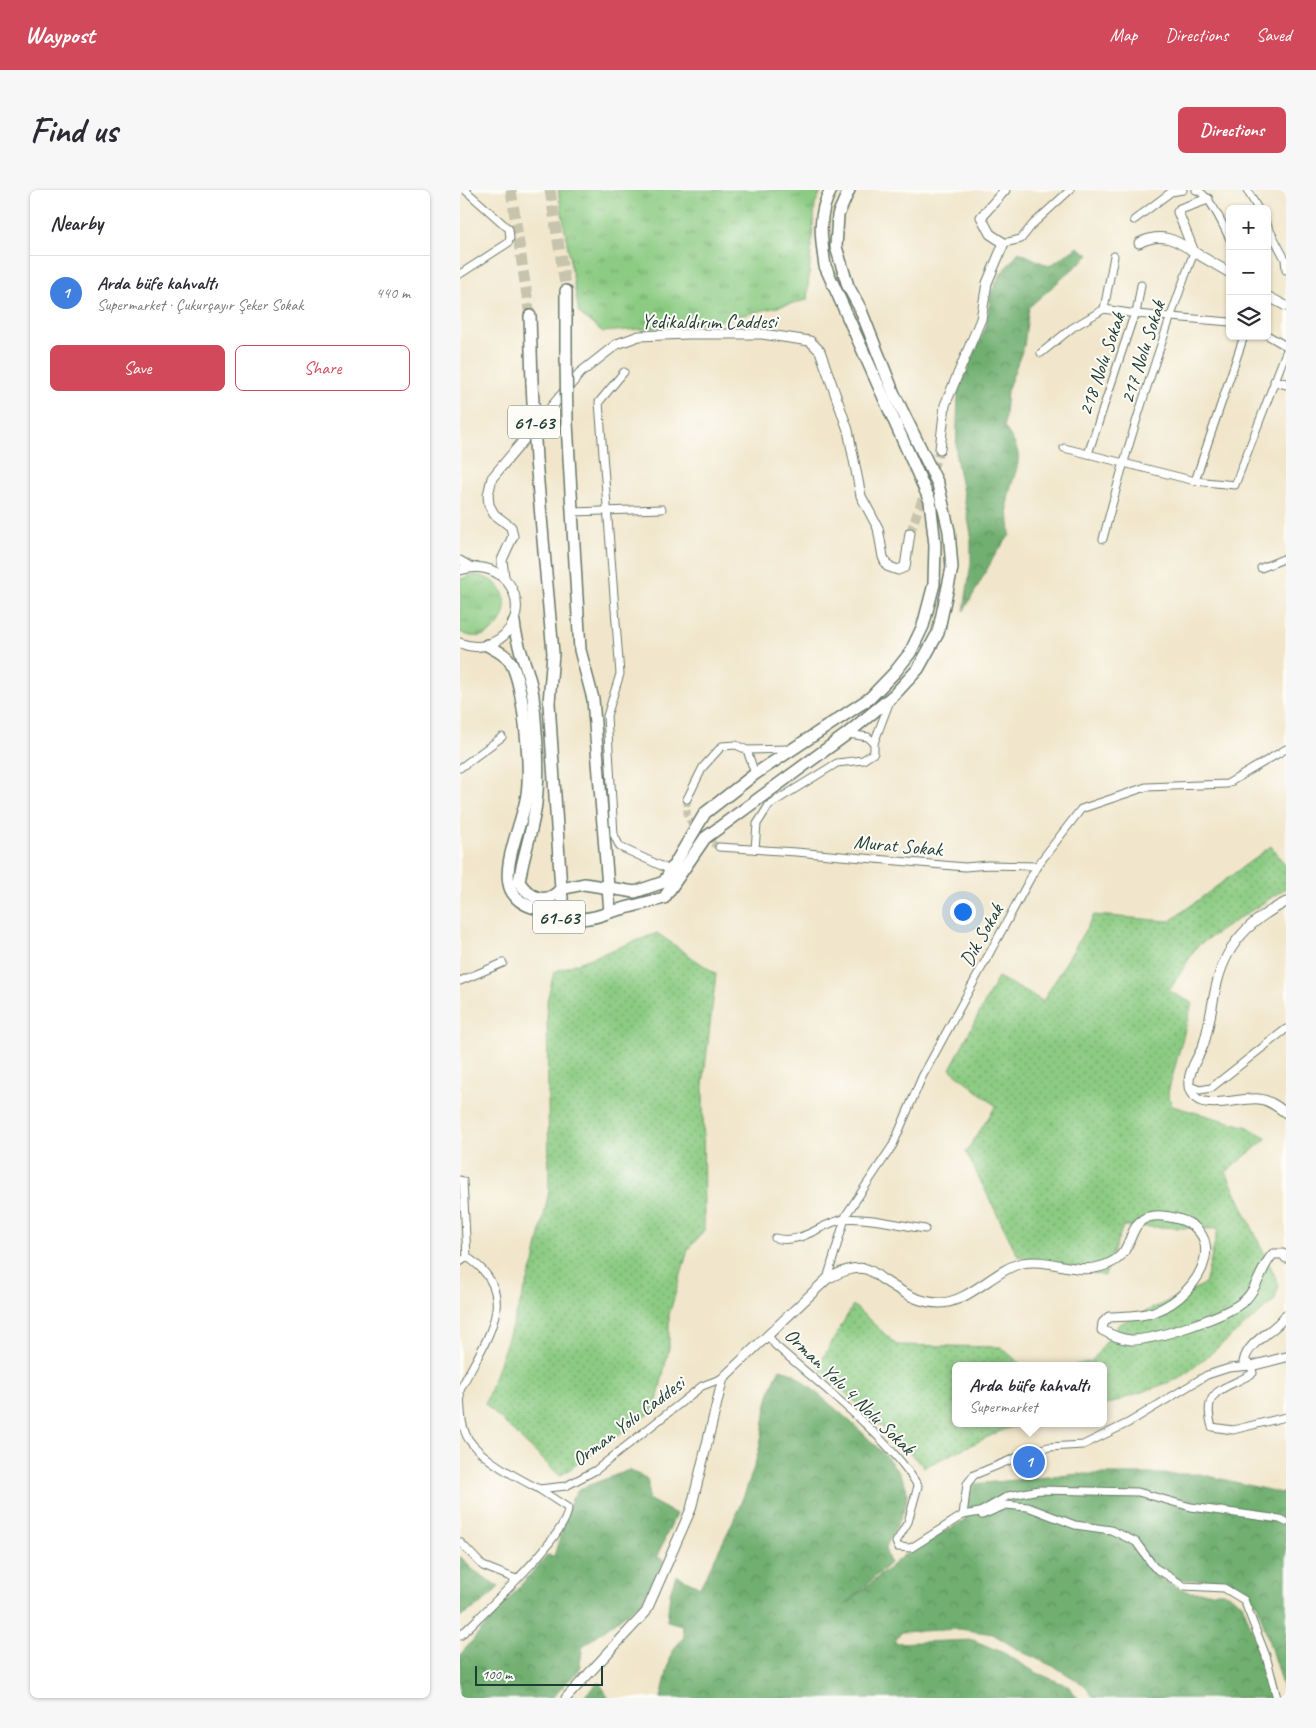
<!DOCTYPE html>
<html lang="en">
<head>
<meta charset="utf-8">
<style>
  :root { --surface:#fff; --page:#f7f7f7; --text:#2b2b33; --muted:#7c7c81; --line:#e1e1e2; --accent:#d1495b }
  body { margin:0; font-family:Caveat,sans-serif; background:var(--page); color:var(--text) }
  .controls { position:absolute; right:15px; top:15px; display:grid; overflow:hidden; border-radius:8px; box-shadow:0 1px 4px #0004 }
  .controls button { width:45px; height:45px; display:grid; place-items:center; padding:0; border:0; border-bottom:1px solid var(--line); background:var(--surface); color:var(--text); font:25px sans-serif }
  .scale { position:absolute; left:15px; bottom:12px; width:128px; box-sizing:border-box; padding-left:5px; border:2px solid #1f3d34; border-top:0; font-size:14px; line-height:18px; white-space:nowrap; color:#1f3d34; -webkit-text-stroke:4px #fdfcf7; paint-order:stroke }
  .you { position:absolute; left:502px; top:721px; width:18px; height:18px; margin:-12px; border:4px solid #fff; border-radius:50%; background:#1a73e8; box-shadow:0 0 0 8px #1a73e833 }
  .badge { display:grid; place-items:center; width:32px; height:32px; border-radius:50%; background:var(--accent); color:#fff; font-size:16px; font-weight:700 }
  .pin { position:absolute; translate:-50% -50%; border:2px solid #fff; box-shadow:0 1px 5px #0006 }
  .popup { position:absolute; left:492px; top:1172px; width:155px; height:65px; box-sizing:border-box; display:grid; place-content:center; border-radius:8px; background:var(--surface); filter:drop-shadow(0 1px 4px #0005); font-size:16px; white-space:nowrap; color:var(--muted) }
  .popup b { font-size:19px; color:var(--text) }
  .popup::after { content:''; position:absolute; left:50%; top:100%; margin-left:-10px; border:10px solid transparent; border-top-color:var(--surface) }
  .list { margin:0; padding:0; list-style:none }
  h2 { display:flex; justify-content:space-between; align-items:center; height:65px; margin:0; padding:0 20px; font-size:21px }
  h2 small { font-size:16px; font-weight:400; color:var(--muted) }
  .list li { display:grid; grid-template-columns:32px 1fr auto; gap:15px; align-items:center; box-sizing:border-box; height:75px; padding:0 20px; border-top:1px solid var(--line) }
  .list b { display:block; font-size:19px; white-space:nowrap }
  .list p { margin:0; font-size:16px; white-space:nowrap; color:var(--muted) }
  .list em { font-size:16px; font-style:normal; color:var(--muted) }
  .actions { display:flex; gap:10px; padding:15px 20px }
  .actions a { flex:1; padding:11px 0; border:1px solid var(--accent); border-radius:8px; text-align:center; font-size:18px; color:var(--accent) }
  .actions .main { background:var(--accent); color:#fff }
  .icon { flex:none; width:28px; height:28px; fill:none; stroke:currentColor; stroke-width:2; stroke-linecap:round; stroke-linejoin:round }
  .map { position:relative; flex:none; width:826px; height:1508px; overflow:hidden; border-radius:8px }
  header { display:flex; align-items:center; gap:30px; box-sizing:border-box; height:70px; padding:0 25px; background:var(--accent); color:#fff }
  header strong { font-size:24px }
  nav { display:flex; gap:28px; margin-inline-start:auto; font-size:18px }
  .intro { display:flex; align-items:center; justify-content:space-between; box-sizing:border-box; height:120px; padding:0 30px }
  h1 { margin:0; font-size:35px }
  .button { padding:12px 22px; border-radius:8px; background:var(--accent); color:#fff; font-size:18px; font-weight:700 }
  main { display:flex; gap:30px; padding:0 30px }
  aside { flex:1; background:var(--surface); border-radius:8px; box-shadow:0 1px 4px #0004 }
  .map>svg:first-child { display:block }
  .grass { fill:url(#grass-tufts); stroke:#55845b }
  .forest { fill:url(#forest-crowns); stroke:#487652 }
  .garden { fill:url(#garden-dots); stroke:#55845b }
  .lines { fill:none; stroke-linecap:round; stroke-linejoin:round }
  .minor-tunnel { stroke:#c7c4ad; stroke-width:7; stroke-dasharray:7 3.5; stroke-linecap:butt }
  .tertiary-tunnel { stroke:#c7c4ad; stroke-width:9; stroke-dasharray:9 4.5; stroke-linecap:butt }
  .primary-tunnel { stroke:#c7c4ad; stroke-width:11; stroke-dasharray:11 5.5; stroke-linecap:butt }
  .minor-casing { stroke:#687869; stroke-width:9 }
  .tertiary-casing { stroke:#687869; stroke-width:11 }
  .primary-casing { stroke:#687869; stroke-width:14 }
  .minor { stroke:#fff; stroke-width:7 }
  .tertiary { stroke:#fff; stroke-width:9 }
  .primary { stroke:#fff; stroke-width:11 }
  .primary-bridge-casing { stroke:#687869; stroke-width:14; stroke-linecap:butt }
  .primary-bridge { stroke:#fff; stroke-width:11 }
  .labels { text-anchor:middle; stroke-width:4; stroke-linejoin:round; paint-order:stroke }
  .shield { fill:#fdfcf7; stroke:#62766e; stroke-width:1 }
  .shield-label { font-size:19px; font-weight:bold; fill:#1f3d34 }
  .street-label { font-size:20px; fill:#1f3d34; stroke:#fdfcf7 }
</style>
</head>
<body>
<header>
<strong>Waypost</strong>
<nav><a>Map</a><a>Directions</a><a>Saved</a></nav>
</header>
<div class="intro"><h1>Find us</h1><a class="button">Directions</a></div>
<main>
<aside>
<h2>Nearby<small></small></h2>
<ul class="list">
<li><span class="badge" style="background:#3f7fe0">1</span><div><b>Arda büfe kahvaltı</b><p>Supermarket · Çukurçayır Şeker Sokak</p></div><em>440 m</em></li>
</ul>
<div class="actions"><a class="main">Save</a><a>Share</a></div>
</aside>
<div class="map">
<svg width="826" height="1508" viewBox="0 0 826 1508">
  <defs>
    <pattern id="grass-tufts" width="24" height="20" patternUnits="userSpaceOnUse" patternTransform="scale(1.25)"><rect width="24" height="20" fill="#8bcb82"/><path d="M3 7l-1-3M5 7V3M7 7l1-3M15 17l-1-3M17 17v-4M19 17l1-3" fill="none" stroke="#71a66b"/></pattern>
    <pattern id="forest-crowns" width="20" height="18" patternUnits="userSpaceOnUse" patternTransform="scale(1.25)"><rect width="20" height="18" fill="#70af70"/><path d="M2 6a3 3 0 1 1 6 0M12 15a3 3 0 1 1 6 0" fill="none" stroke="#5b905d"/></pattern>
    <pattern id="garden-dots" width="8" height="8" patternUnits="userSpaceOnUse" patternTransform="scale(1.25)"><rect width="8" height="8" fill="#8bcb82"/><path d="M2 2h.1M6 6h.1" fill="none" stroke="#71a66b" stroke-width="1.8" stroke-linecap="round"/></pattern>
  </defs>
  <rect width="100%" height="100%" fill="#fdfcf7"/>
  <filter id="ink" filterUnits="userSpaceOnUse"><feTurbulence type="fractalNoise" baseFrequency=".02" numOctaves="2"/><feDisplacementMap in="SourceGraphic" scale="10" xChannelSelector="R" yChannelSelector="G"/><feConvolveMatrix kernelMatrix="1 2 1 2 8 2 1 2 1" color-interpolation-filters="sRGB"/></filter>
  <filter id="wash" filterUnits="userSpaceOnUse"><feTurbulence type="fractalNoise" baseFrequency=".0096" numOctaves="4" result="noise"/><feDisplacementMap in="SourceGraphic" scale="20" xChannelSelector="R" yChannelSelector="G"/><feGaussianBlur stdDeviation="1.12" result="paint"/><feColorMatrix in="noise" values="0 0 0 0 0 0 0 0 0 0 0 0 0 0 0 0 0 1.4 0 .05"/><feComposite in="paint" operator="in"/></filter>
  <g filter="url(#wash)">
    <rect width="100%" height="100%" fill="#f1e6cb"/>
    <g class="grass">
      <path d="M 98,0 L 362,0 L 355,14 L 347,110 L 245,134 L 143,142 L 119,123 Z"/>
      <path d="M 14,385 C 71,393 40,465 0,442 L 0,389 Z"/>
    </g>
    <g class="forest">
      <path d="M 618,57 L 629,65 L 569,117 L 564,156 L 547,201 L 544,237 C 570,271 554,275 548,310 C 547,320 550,334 550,345 L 535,365 L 504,421 L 511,373 L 511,344 L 496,267 L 498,201 L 526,137 L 531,103 L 540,85 L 559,62 L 589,76 Z"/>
      <path d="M 320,1179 L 333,1183 C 357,1204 448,1274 447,1303 C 447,1324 433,1340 425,1359 L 430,1373 L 385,1415 L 444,1365 L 505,1330 L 509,1303 L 514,1294 L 619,1284 L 740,1284 L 826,1304 L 826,1508 L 798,1416 L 785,1401 L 753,1391 L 696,1388 L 729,1402 L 764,1402 L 782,1413 L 803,1469 L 813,1508 L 634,1508 L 624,1495 L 597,1478 L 562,1462 L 533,1444 L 500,1439 L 441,1442 L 434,1453 L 513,1450 L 542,1462 L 575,1482 L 608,1496 L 618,1508 L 201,1508 L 212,1461 L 224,1447 L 222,1435 L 207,1431 L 210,1403 L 216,1385 L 240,1397 C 262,1355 284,1313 297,1267 C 306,1236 303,1208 320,1179 Z"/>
      <path d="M 169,1280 L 188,1289 L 188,1309 L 216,1324 L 197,1366 L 204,1371 L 181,1412 L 123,1456 L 119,1480 L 92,1508 L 0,1508 L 0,1465 L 87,1365 L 94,1366 L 112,1309 L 119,1299 Z"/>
      <path d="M 0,1366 L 12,1379 L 39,1397 L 21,1414 L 0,1427 Z"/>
      <path d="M 139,1492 L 149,1508 L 122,1508 Z"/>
    </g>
    <g class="garden">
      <path d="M 811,656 L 826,676 L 826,698 L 737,756 L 709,801 L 732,813 L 708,903 L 712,916 L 788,937 L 807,948 L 766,982 L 819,1095 L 814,1111 L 721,1188 L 643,1216 L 643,1176 L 612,1176 L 632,1171 L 659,1134 L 745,1094 L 758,1039 L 663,1036 L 645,1086 L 558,1066 L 506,962 L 536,916 L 490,879 L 538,787 L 583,811 L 634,725 L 710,731 Z"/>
      <path d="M 197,743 L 256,784 L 243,895 L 244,1040 L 228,1060 L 209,1125 L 209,1158 L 195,1220 L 100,1286 L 25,1214 L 74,1073 L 89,1001 L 87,811 L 94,782 Z"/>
      <path d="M 393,1115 L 437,1155 L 541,1157 L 563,1176 L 495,1176 L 495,1233 L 570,1233 L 545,1239 L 464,1277 L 358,1177 Z"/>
    </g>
  </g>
  <g filter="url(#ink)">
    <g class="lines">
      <g class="minor-tunnel">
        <path d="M 227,609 L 227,625 L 235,642"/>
        <path d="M 243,648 L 259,657"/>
      </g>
      <path class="tertiary-tunnel" d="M 450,343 L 480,259"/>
      <g class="primary-tunnel">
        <path d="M 51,0 L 70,126"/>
        <path d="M 90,0 L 106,101"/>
      </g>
      <g class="minor-casing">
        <g id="minor">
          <path d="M 736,0 C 750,4 763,36 770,49"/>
          <path d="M 787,0 L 798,19"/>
          <path d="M 674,30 L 711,2 L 723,0"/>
          <path d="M 807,35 L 825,69 L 826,80"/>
          <path d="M 544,53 L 561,49 L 573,34 L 610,0"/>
          <path d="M 0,84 L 48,53 L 50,48 L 49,39 L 5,0"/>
          <path d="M 644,119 L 654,66"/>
          <path d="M 807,145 L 826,156"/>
          <path d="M 581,163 L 612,138 L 644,119 L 676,124 L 770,132"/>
          <path d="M 164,182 L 139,212 L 160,484 L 147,526 L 154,645 L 160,657 L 210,680"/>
          <path d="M 604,258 L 735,291 L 775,295 L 826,162"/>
          <path d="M 628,264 L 672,131 L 676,124 L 681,95"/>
          <path d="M 735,291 L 784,146"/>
          <path d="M 113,322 L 202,319"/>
          <path d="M 643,349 C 668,251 699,156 734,62"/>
          <path d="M 0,370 L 12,377"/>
          <path d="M 801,378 L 826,368"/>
          <path d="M 388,544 L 408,547 L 414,553"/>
          <path d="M 287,560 L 295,584"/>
          <path d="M 0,578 L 42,547"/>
          <path d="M 227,609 L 243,577 L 262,556 L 276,555 L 287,560 L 329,559"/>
          <path d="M 259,657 L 336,662 L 505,677 L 528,675 L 577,676"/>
          <path d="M 295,659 L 297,634 L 309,615 L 377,573 L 403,570 L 414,563 L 414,553 L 431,508"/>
          <path d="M 0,791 L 43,773"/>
          <path d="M 729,896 L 740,900 L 751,898 L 826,839"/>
          <path d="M 0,990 L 3,991 L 7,1067"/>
          <path d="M 315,1048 C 342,1055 359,1034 384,1029 C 404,1026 445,1036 465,1039"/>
          <path d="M 0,1072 L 7,1067"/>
          <path d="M 367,1089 L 386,1025 L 433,955 L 462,887 L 577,676 L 621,619 L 686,597 L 767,594 L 826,559"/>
          <path d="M 308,1145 L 315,1155 C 360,1195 428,1246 458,1296 L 448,1332 L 436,1352 L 438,1357 L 451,1358 L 503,1325 L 520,1322 L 548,1306 L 579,1300 L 678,1302 L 731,1317 L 820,1329 L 826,1332"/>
          <path d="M 0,1200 C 23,1153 65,1105 7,1067"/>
          <path d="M 0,1201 C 1,1217 0,1237 9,1250 C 23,1270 58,1288 79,1299 L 106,1296 L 136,1280 L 242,1196 L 263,1188"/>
          <path d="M 503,1325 L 507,1294 L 514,1285 L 570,1262 L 589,1257 L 623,1255 L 668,1233 L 747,1185 L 769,1178 L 791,1176 L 793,1183 C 768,1199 740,1197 752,1237 L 773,1240 L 826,1227"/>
          <path d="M 522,1325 L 546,1315 L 568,1317 L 615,1335 L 651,1340 L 676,1352 L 694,1377 L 724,1396 L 764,1398 L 784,1410 L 806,1466 L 817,1508"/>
          <path d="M 0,1352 L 23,1376 L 56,1389"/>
          <path d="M 0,1446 C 22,1424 109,1344 108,1318 L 79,1299"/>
        </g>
      </g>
      <g class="tertiary-casing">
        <g id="tertiary">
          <path d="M 748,9 L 720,19 L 718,22 L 734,62 L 770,83"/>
          <path d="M 679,53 C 701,42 715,49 734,62"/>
          <path d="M 807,106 L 826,116"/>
          <path d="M 815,191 L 826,194"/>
          <path d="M 480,259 L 485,215 L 521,129 L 527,93 L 544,53 L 530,44 L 521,27 L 545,0"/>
          <path d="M 0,380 C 56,364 78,434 30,454 C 21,458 9,457 0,453"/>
          <path d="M 44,387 L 42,370 L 53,346 L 51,337 L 34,324 L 29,315 L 28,305 L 32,288 L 120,183 L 157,154 L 179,146 L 228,144 L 302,144 L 350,151 L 360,161 L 388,240 L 401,306 L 418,338 L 423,367 L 427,376 L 438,380 L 445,377 L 450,343"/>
          <path d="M 826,712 C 802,724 781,740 768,764 C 753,791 753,824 744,853 C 740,866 730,876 729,891 C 728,898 730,903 736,908 C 748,919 784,907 799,909 C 809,910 818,917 826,923"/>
          <path d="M 826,1125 C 814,1143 788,1150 784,1172 L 791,1176 L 826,1167"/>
          <path d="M 106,1508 L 186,1422 L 231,1319 L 263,1188 L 367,1089 C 379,1083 392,1076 406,1079 C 411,1080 418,1086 422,1089 C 441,1101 457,1113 480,1113 C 508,1113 536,1079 562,1073 C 594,1067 621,1090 654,1071 C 677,1058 665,1023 702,1026 C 776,1033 744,1104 694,1122 C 680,1127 665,1126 649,1127 L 643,1133 L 642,1140 C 651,1145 660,1149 671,1150 C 695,1150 769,1126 786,1109 C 799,1096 801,1077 813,1064 L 823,1064 L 826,1068"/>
        </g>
      </g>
      <g class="primary-casing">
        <g id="primary">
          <path d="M 106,101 L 106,166"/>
          <path d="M 70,126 L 72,193"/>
          <path d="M 54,432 C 56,458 70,480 73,506 C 76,541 80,578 76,613 C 73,640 63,665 59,692 C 70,708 86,716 101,699 L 89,513 L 93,463 L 76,270"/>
          <path d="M 27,455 C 36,460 47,465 51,473 C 64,497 71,577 67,604 C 64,630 40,676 51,700 C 58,714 71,717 85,721 C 111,729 123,733 150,722 L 133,509 L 120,460 L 107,233"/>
          <path d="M 150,722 L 204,708 L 245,648 L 387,544 L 434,505 L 458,479 L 478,443 L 492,378 L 489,341 L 478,294 L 434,204 L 400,118 L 388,96 L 376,57 L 378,25 L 389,0"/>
          <path d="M 104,728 L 101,699 L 124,694 L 175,702 L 204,692 L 245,623 L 295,584 L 410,508 L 435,482 L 450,463 L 463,436 L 474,394 L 475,355 L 470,311 L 365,76 C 361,49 357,24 371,0"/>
        </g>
      </g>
      <use href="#minor" class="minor"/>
      <use href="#tertiary" class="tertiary"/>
      <use href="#primary" class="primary"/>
      <g class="primary-bridge-casing">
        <g id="primary-bridge">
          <path d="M 106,166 L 107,233"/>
          <path d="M 72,193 L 76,270"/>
        </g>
      </g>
      <use href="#primary-bridge" class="primary-bridge"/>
    </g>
  </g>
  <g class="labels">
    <g class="shield">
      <rect x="48" y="215.5" width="52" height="33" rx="4"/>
      <rect x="73" y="710.5" width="52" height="33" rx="4"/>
    </g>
    <g class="shield-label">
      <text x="74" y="239">61-63</text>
      <text x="99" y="734">61-63</text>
    </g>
    <g class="street-label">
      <text x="249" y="138">Yedikaldırım Caddesi</text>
      <text transform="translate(682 162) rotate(-72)" y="7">217 Nolu Sokak</text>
      <text transform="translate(641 174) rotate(-71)" y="7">218 Nolu Sokak</text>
      <text transform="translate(438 655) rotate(5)" y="7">Murat Sokak</text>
      <text transform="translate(521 745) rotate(-61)" y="7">Dik Sokak</text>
      <text transform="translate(390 1201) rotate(44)" y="7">Orman Yolu 4 Nolu Sokak</text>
      <text transform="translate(168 1231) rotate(-37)" y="7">Orman Yolu Caddesi</text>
    </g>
  </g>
</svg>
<div class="controls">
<button>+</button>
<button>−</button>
<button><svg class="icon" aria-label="layers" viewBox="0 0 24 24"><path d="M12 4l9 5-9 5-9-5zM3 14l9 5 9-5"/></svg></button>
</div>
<div class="scale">100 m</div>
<div class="you"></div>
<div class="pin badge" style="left:569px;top:1272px;background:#3f7fe0">1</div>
<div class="popup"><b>Arda büfe kahvaltı</b>Supermarket</div>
</div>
</main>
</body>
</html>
